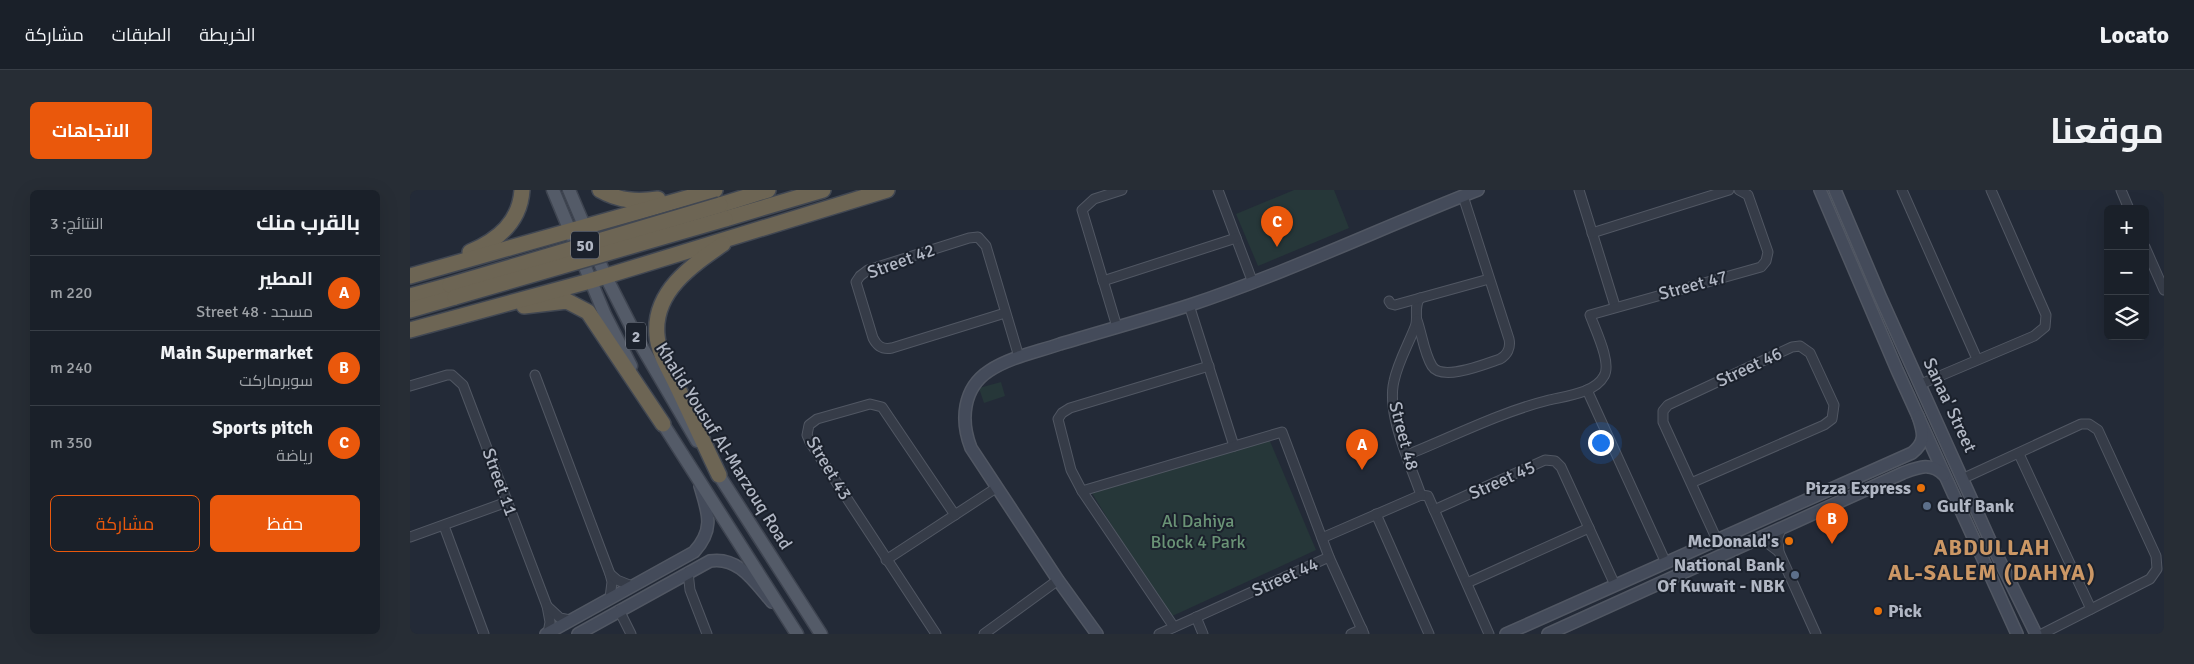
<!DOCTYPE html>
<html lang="ar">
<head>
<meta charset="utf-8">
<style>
  :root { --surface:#1a2029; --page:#272d35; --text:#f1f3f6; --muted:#9fa3a8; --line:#383e46; --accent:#ea580c }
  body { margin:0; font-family:Signika,Cairo,sans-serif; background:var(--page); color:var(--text); direction:rtl }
  .controls { position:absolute; right:15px; top:15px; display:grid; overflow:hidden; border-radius:8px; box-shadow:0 5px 20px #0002 }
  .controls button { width:45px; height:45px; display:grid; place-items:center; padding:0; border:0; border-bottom:1px solid var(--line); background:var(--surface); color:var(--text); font:25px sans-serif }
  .you { position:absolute; left:1190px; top:252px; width:18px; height:18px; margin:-12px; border:4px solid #fff; border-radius:50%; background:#1a73e8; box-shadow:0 0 0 8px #1a73e833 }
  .badge { display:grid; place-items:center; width:32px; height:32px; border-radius:50%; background:var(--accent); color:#fff; font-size:16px; font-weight:700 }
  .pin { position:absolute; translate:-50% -41px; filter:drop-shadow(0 1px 2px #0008) }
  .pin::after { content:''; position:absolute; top:26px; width:18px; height:15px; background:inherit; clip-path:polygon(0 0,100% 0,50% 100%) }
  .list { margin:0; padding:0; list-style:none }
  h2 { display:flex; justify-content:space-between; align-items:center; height:65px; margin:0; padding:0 20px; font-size:21px }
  h2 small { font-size:16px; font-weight:400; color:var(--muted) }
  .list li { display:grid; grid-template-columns:32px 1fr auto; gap:15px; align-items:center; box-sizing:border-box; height:75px; padding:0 20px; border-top:1px solid var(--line) }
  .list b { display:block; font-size:19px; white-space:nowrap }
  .list p { margin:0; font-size:16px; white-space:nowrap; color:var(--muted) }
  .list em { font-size:16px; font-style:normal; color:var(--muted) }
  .actions { display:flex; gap:10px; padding:15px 20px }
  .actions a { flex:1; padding:11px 0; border:1px solid var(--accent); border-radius:8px; text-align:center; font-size:18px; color:var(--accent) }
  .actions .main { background:var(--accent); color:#fff }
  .icon { flex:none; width:28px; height:28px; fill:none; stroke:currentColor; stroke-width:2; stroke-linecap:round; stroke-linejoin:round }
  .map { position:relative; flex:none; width:1754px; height:444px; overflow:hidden; direction:ltr; border-radius:8px }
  header { display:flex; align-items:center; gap:30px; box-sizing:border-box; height:70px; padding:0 25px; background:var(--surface); border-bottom:1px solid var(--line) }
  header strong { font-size:24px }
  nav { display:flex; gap:28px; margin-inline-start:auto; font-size:18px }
  .intro { display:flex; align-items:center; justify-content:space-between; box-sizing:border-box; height:120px; padding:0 30px }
  h1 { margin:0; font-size:35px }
  .button { padding:12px 22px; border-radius:8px; background:var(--accent); color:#fff; font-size:18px; font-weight:700 }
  main { display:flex; gap:30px; padding:0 30px }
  aside { flex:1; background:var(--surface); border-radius:8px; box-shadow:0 5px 20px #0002 }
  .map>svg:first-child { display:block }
  .park { fill:#263739 }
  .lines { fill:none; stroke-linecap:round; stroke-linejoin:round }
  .street-casing { stroke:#515763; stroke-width:11 }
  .secondary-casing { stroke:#515763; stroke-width:14 }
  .primary-casing { stroke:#3f4551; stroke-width:15 }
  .highway-casing { stroke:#414752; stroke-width:18 }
  .street { stroke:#363c48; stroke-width:9 }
  .secondary { stroke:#444b5a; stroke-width:11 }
  .primary { stroke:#545b68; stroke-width:12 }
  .highway { stroke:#6d6554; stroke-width:15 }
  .highway-bridge-casing { stroke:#414752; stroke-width:18; stroke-linecap:butt }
  .highway-bridge { stroke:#6d6554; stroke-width:15 }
  .food-dot { fill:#e8710a; stroke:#1b212c; stroke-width:2 }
  .service-dot { fill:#5c6f8a; stroke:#1b212c; stroke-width:2 }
  .labels { text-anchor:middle; stroke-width:4; stroke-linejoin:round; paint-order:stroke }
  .shield { fill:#1b212c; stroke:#848a96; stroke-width:1 }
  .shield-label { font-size:16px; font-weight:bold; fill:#b1b7c4 }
  .street-label { font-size:18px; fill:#b1b7c4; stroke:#1b212c }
  .poi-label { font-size:18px; font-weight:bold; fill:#b1b7c4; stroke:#1b212c; text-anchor:end }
  .park-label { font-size:18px; fill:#6a9376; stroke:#1b212c }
  .district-label { font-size:22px; font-weight:bold; letter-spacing:1px; fill:#cb9765; stroke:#1b212c }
</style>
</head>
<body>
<header>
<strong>Locato</strong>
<nav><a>الخريطة</a><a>الطبقات</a><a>مشاركة</a></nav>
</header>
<div class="intro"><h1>موقعنا</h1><a class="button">الاتجاهات</a></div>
<main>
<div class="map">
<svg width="1754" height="444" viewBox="0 0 1754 444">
  <rect width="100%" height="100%" fill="#232a37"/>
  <g class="park">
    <path d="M 884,0 L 924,0 L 939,38 L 848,76 L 826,24 Z"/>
    <path d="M 591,192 L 595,206 L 574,213 L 569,198 Z"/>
    <path d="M 859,249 L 906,360 L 758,428 L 682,303 Z"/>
  </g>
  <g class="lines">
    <g class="street-casing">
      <g id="street">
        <path d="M 808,0 L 843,93"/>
        <path d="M 1169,0 L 1205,116"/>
        <path d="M 1492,0 L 1567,169"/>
        <path d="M 1711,0 L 1719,19"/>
        <path d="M 1182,43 L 1319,0"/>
        <path d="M 1735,57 L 1754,100"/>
        <path d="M 693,91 L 826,48"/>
        <path d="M 1010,108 C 1003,117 1009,128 1005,137 C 998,155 988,172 984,191 C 976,224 1000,273 1011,305"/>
        <path d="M 979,111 L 981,114 L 985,115 L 1079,89"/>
        <path d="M 779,115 L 824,256"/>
        <path d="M 595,123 L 482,158 C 472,160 467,156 463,148 L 446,92 L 450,86 L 458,80 L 559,48 L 568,47 L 576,56 L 609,167"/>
        <path d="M 1007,130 C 1012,144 1014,163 1022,176 C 1032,192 1075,174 1090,169 C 1097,165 1101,158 1099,149 L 1053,6"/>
        <path d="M 707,137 L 672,20 L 684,9 L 712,0"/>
        <path d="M 125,185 L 200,384 L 202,392 L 200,408"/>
        <path d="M 1511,194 L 1624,146 L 1635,137 L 1636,125 L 1581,0"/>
        <path d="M 0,196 L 37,185 L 42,185 L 53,195 L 137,416 L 140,432 L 138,443"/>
        <path d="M 1177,200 L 1256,373"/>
        <path d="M 1609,264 L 1681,419"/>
        <path d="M 997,265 C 1044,246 1091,222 1139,210 C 1156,206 1185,203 1194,186 C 1202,173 1185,139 1180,125 L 1351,77 L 1356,71 L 1358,62 L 1338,5 L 1329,0"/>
        <path d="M 1554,288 L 1671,234 L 1679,234 L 1688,240 L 1746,366 L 1747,379 L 1740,389 L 1632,444"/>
        <path d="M 1281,293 L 1414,235 L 1422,229 L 1424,215 L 1400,163 L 1390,156 L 1382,157 L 1258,215 L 1253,221 L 1253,232 L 1307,350"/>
        <path d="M 672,301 L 872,242 L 919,367 L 954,444"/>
        <path d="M 1011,305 L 1018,306 L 1079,444"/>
        <path d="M 1024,320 L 1135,270 L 1145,271 L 1151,277 L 1205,395"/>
        <path d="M 966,324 L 1019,444"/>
        <path d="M 34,336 L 74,444"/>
        <path d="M 1371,339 L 1368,347 L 1369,362 L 1406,444"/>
        <path d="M 0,347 L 97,312"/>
        <path d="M 912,348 L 1011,305"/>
        <path d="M 1347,351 L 1356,352 L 1369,362"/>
        <path d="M 476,370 L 586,298"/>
        <path d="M 278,382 L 280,400 L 297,444"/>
        <path d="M 200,384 L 207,390 L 222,396"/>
        <path d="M 1057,393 L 1179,338"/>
        <path d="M 137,416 L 150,428 L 160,430"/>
        <path d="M 209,420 L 221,444"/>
        <path d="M 786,427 L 793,444"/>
        <path d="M 764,437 L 672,301 L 661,280 L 648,229 L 652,223 L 660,218 L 799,176"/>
        <path d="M 526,444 L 400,252 L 397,245 L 399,235 L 407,229 L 460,214 L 472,217 L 545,325"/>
        <path d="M 574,444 L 648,390"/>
        <path d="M 749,444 L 919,367"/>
        <path d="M 941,444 L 952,439"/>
      </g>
    </g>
    <g class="secondary-casing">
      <g id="secondary">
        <path d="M 1410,0 L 1487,180 L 1607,444"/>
        <path d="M 1425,0 L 1470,106 L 1583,357 L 1626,444"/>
        <path d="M 136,444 L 284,362 C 305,339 298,323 290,296"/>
        <path d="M 168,444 L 300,371 C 329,366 345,393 362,412"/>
        <path d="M 687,444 L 648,390 L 561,258 C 550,230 553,198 579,181 C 600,167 627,162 650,154 C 693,141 737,129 780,115 C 879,82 971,38 1068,0"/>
        <path d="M 1096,444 L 1502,263 C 1517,251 1513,242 1508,226"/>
        <path d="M 1138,444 L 1493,283 C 1509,277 1521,272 1534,285"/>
      </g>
    </g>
    <g class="primary-casing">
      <g id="primary">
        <path d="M 143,0 L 195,125 L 221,176"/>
        <path d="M 159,0 L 195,85 L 229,152 L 287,251"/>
        <path d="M 248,226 L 387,444"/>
        <path d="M 305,279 L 411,444"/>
      </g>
    </g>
    <g class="highway-casing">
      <g id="highway">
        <path d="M 190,0 C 209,11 227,12 248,9"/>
        <path d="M 310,15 L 358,0"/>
        <path d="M 315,29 L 413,0"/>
        <path d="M 60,62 C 88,50 110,32 112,0"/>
        <path d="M 0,86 L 305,0"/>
        <path d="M 0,106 L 40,95"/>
        <path d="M 114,116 L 157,111 L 178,122 L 253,234"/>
        <path d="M 0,120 L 45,107"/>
        <path d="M 0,140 L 180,91 L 477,0"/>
        <path d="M 309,285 C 295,256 282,227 268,198 C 261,182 248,163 247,145 C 243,102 281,76 313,54"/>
      </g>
    </g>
    <use href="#street" class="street"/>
    <use href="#secondary" class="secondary"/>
    <use href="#primary" class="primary"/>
    <use href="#highway" class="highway"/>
    <g class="highway-bridge-casing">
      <g id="highway-bridge">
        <path d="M 40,95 L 310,15"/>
        <path d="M 45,107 L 315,29"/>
      </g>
    </g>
    <use href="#highway-bridge" class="highway-bridge"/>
  </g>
  <g class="food-dot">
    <circle cx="1511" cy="298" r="5"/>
    <circle cx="1379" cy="351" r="5"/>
    <circle cx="1468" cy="421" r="5"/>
  </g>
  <g class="service-dot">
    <circle cx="1517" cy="316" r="5"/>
    <circle cx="1385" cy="385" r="5"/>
  </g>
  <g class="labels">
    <g class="shield">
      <rect x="161" y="41.5" width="28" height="27" rx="4"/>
      <rect x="216" y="132.5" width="20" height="27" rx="4"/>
    </g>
    <g class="shield-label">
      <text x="175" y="61">50</text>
      <text x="226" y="152">2</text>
    </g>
    <g class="street-label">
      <text transform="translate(491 71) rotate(-20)" y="6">Street 42</text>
      <text transform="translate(1283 95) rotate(-15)" y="6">Street 47</text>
      <text transform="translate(1339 177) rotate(-25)" y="6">Street 46</text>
      <text transform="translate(1540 215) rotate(65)" y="6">Sanaa' Street</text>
      <text transform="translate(994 246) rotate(75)" y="6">Street 48</text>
      <text transform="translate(314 256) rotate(58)" y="6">Khalid Yousuf Al-Marzouq Road</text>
      <text transform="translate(419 278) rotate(59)" y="6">Street 43</text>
      <text transform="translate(1092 290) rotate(-24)" y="6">Street 45</text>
      <text transform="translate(90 292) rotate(70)" y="6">Street 11</text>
      <text transform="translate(875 387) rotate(-24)" y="6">Street 44</text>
    </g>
    <g class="poi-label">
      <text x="1501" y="304">Pizza Express</text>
      <text x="1527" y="322" text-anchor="start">Gulf Bank</text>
      <text x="1369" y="357">McDonald's</text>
      <text x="1375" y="381">National Bank<tspan x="1375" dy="21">Of Kuwait - NBK</tspan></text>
      <text x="1478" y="427" text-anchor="start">Pick</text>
    </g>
    <g class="park-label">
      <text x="788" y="337">Al Dahiya<tspan x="788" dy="21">Block 4 Park</tspan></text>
    </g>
    <g class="district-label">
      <text x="1582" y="365">ABDULLAH<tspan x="1582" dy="25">AL-SALEM (DAHYA)</tspan></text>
    </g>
  </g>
</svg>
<div class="controls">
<button>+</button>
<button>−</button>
<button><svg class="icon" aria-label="layers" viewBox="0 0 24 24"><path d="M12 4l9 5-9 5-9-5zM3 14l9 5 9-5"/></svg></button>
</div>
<div class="you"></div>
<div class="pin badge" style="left:952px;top:280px">A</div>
<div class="pin badge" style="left:1422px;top:354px">B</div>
<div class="pin badge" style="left:867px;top:57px">C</div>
</div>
<aside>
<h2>بالقرب منك<small>النتائج: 3</small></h2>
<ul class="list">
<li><span class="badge">A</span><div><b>المطير</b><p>مسجد · Street 48</p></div><em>220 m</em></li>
<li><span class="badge">B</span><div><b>Main Supermarket</b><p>سوبرماركت</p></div><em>240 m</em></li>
<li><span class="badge">C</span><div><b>Sports pitch</b><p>رياضة</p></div><em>350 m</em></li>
</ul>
<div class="actions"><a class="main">حفظ</a><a>مشاركة</a></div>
</aside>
</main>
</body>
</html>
